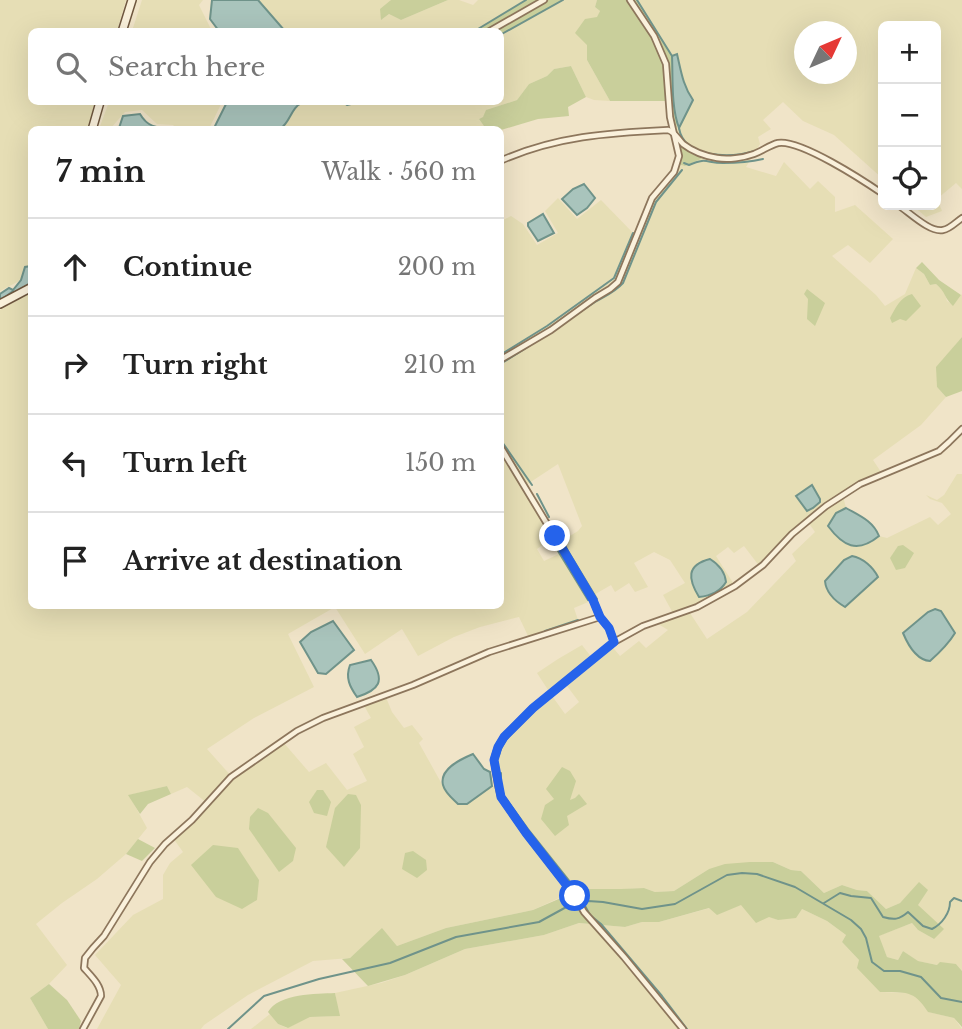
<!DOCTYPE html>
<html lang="en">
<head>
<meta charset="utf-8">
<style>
  :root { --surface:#fff; --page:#f2f2f2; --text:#222; --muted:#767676; --line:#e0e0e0 }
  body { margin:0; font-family:"Libre Baskerville",serif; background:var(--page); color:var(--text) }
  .controls { position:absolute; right:21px; top:21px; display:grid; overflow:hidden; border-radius:10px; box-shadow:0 7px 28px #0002 }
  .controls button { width:63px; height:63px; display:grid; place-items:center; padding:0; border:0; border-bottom:2px solid var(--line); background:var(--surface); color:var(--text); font:35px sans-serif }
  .compass { position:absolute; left:794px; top:21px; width:63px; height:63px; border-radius:50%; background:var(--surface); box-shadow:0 7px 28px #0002; rotate:46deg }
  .stop { position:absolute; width:21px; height:21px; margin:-16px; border:5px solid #2563eb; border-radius:50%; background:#fff }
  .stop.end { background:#2563eb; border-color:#fff; box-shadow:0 2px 7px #0008 }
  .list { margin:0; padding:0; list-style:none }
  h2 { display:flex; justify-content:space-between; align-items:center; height:91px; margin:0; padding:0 28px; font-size:30px }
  h2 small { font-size:23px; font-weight:400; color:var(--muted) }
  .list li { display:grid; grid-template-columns:46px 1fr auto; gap:21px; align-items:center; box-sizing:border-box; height:98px; padding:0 28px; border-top:2px solid var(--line) }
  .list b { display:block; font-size:26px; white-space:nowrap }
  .list em { font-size:23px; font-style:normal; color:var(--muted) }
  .icon { flex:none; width:38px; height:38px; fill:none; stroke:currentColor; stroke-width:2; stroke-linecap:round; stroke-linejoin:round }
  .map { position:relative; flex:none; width:962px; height:1029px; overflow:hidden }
  .search { position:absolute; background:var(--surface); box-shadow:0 7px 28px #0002; left:28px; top:28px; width:476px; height:77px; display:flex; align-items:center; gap:18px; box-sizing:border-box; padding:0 24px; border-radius:10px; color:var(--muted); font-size:26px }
  .panel { position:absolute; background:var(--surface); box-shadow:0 7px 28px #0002; left:28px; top:126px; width:476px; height:483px; border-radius:10px }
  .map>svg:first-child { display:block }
  .farmland { fill:#e6deb5; fill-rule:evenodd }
  .green { fill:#c9cf9b }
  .water { fill:#a9c4bc; stroke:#6f938a; stroke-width:2 }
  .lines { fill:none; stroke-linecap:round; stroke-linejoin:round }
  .stream { stroke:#6f938a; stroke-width:2 }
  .street-casing { stroke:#8d765c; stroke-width:8 }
  .secondary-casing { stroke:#6f573f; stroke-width:10 }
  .street { stroke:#faf1dc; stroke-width:4.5 }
  .secondary { stroke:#faf1dc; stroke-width:7 }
  .route { stroke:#2563eb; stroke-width:9 }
</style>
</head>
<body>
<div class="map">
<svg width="962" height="1029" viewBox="0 0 962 1029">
  <rect width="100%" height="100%" fill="#f0e4c8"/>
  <g class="farmland">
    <path d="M 0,0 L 126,0 L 117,31 L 32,32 L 32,102 L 96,102 L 88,129 L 32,130 L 31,266 L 25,267 L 21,280 L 0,291 Z"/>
    <path d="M 142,0 L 203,0 L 199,5 L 212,31 L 132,31 Z"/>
    <path d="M 258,0 L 391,0 L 381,20 L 389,14 L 401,20 L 448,0 L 459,0 L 473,5 L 478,0 L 526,0 L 473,32 L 285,31 Z"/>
    <path d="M 563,0 L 597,0 L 595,7 L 600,11 L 587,45 L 587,60 L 610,101 L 594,100 L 586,97 L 571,66 L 554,69 L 547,76 L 529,84 L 517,100 L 487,110 L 483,117 L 479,119 L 486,129 L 280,130 L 285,126 L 296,105 L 303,102 L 500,102 L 501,35 Z"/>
    <path d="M 637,0 L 962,0 L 962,189 L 956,183 L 937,199 L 942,211 L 926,217 L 912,205 L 936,205 L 936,26 L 883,26 L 883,179 L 834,135 L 803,121 L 783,102 L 763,120 L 771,129 L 758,137 L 760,144 L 746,167 L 776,176 L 784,162 L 810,189 L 818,181 L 835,197 L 835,212 L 855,205 L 893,239 L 870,263 L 848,245 L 832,256 L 876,295 L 885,306 L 905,294 L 916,268 L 924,274 L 930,285 L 936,284 L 944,291 L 947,301 L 953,305 L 962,294 L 962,337 L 947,355 L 937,387 L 946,397 L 921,425 L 873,460 L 883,475 L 860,484 L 843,496 L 846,508 L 835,513 L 870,543 L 879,536 L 887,538 L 930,517 L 938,525 L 951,514 L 942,503 L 930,499 L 926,495 L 937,500 L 944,495 L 957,474 L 962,474 L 962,971 L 956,964 L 937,965 L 917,961 L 903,951 L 898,960 L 887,957 L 878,936 L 912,923 L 918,930 L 934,939 L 918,905 L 919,883 L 900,903 L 886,909 L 867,891 L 857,890 L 842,885 L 824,893 L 801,871 L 791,870 L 773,862 L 709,869 L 674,891 L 655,892 L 644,888 L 572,892 L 533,910 L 446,928 L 397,946 L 382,929 L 350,958 L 313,961 L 248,995 L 204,1025 L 201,1029 L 97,1029 L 121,985 L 95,955 L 133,915 L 163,899 L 163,875 L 170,863 L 183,852 L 173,838 L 207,803 L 187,787 L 171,794 L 167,786 L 129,795 L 147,828 L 126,854 L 97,879 L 62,903 L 36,924 L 67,965 L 49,984 L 30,998 L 48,1029 L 0,1029 L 0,310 L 31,293 L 32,606 L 500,606 L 501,221 L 511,216 L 523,224 L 537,245 L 558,233 L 545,211 L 558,198 L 577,219 L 601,200 L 636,236 L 652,198 L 678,164 L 685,166 L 701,159 L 684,145 L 673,130 L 677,127 L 679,127 L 693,99 L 686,91 L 683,82 L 677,55 L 672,56 ZM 804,32 L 846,32 L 846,74 L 804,74 ZM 558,464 L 582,526 L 578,531 L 558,543 L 563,552 L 544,561 L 537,549 L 555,536 L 526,485 ZM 808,522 L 815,532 L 792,554 L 796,561 L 747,612 L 707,639 L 688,610 L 735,586 L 716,556 L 728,547 L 734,553 L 744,546 L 760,567 ZM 654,552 L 670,560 L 685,583 L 663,595 L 674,615 L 655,622 L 668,630 L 646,648 L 639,641 L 620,656 L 610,644 L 592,658 L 582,645 L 558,659 L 537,673 L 550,693 L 504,737 L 494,760 L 498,785 L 492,786 L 467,804 L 448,795 L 419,743 L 423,739 L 412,725 L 404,728 L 392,712 L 385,695 L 362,702 L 371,718 L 354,727 L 364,747 L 353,754 L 367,781 L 347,790 L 326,763 L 309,772 L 283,742 L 232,777 L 207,749 L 254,718 L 314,687 L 288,634 L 335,607 L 365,654 L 402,629 L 418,656 L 454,637 L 480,627 L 519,617 L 530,640 L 579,623 L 574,608 L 593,600 L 592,596 L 611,585 L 615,592 L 629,583 L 635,592 L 648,587 L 634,563 ZM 564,682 L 579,702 L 565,714 L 550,693 Z"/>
    <path d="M 109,102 L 222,102 L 209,129 L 177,129 L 173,125 L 157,124 L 142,110 L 125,112 L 110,129 L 99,129 Z"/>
    <path d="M 742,904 L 778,920 L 802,909 L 827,921 L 846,935 L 842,942 L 859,960 L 880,992 L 911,993 L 921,1000 L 929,1012 L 954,1018 L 962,1029 L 251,1029 L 270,1014 L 278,1024 L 287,1028 L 310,1017 L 339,1016 L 335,993 L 381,983 L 405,975 L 465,949 L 544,935 L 579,923 L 625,927 L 642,922 L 659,922 L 710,908 L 717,914 Z"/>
  </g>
  <g class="green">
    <path d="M 391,0 L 448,0 L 401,20 L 389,14 L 381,20 L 380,9 Z"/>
    <path d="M 526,0 L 563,0 L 501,35 L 500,32 L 473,32 Z"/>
    <path d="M 597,0 L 637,0 L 672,56 L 677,127 L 673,131 L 684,145 L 703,154 L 701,159 L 685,166 L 678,164 L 679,156 L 673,130 L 669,101 L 610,101 L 587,60 L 587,45 L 575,33 L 585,19 L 597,17 L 600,11 L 595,7 Z"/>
    <path d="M 571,66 L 586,97 L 568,107 L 569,116 L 538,119 L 501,130 L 486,129 L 479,119 L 483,117 L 486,110 L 517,100 L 529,84 L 547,76 L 554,69 Z"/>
    <path d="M 922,262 L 939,280 L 961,295 L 953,306 C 944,298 946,292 936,284 L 930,285 L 924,274 L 916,268 Z"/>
    <path d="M 807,289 L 825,303 L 815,326 L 807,319 L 808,299 L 804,294 Z"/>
    <path d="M 912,294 L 921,306 L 906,321 L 900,319 L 892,323 L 890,318 C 895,309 900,297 912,294 Z"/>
    <path d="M 962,337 L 962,391 L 946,397 L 937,387 L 936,367 Z"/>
    <path d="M 903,545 L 914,553 L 905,568 L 896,570 L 890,558 L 898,546 Z"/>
    <path d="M 562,767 L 570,771 L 576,781 L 570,800 L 575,798 L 579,794 L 587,804 L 567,816 L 569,825 L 555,836 L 541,819 L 545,805 L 554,799 L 546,789 Z"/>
    <path d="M 167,786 L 171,794 L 148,804 L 140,814 L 128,795 Z"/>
    <path d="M 317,790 L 323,790 L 331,802 L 327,816 L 314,813 L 309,802 Z"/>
    <path d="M 348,794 L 356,795 L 361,805 L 360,848 L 344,867 L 326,847 L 335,808 Z"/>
    <path d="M 258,808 L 268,813 L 296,848 L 293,861 L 279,872 L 249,829 L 250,817 Z"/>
    <path d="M 138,839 L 155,848 L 142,861 L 126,854 Z"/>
    <path d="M 213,845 L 238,848 L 259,880 L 257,900 L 242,909 L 216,897 L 191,865 Z"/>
    <path d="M 413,851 L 426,860 L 427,870 L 417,878 L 402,869 L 405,853 Z"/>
    <path d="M 750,862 L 773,862 L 791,870 L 801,871 L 824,893 L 842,885 L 857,890 L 867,891 L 886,909 L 900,903 L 919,882 L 928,890 L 918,905 L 944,929 L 934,939 L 918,930 L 912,923 L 879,936 L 887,957 L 898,960 L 903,951 L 918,961 L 937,965 L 940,962 L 956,964 L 962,971 L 962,1027 L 954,1018 L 928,1012 C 913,989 906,993 880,992 L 857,968 L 859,960 L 842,942 L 846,935 L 827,921 L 802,909 L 796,918 L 778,920 L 769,917 L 756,923 L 741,905 L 717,915 L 709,908 L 659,922 L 642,922 L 625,927 L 579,923 L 544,935 L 465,949 L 405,975 L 368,986 L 342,959 L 350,958 L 382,928 L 397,946 L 446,928 L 533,910 L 582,889 L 621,889 L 644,888 L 655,892 L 674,891 L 709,869 L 725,864 Z"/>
    <path d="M 49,984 L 67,1000 L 81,1021 L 79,1029 L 48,1029 L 30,998 Z"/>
    <path d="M 335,993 L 340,1016 L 310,1017 L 288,1028 L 278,1024 L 268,1012 C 279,993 316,994 335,993 Z"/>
  </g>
  <g class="water">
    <path d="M 212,0 L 258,0 L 285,31 L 219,31 L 210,19 Z"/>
    <path d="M 677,54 C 681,71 683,86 693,100 L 679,128 C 671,107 673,79 672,56 Z"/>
    <path d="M 227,102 L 303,102 C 290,108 291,122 280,129 L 216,129 L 215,126 Z"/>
    <path d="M 140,114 C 147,126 156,129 168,127 L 172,129 L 115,129 L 119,128 L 123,116 Z"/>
    <path d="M 584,184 L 595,198 L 587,208 L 577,215 L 562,199 L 573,189 Z"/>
    <path d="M 543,214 L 554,233 L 538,241 L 528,226 L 528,223 Z"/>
    <path d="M 31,266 L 31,285 L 15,293 L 13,291 L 0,301 L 0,294 L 9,288 L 13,290 L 21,280 L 25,267 Z"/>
    <path d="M 812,485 L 820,499 L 820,502 L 813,508 L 807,511 L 796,496 Z"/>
    <path d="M 846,508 C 860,516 873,521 879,536 C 857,554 843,546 828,526 L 836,513 Z"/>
    <path d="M 852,556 C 863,558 873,567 878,577 L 845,607 C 835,601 826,593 825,581 L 844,560 Z"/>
    <path d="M 710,559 C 718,564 725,572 726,582 C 720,592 709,596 699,597 C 688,579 686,565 710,559 Z"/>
    <path d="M 935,609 L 941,611 L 955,633 C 949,643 939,653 930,661 C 916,660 908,645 903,633 L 928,612 Z"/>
    <path d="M 333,621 L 354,650 L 326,674 L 318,673 L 300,642 L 311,632 Z"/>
    <path d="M 371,660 C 386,681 379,690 357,697 C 350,687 345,678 350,665 Z"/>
    <path d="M 473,754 L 484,769 L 490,772 L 492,786 L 467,804 L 458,804 C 453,799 445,793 443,785 C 439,769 461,759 473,754 Z"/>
  </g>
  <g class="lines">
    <g class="stream">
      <path d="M 637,0 L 672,56"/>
      <path d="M 473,32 L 526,0"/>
      <path d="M 500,35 L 563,0"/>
      <path d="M 343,102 L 347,105 L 359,102"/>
      <path d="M 679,128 C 684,159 731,158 755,151"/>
      <path d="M 684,163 L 689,165 C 707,157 706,163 723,163 C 736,163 750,162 763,159"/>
      <path d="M 500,355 L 547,326 L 614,278 L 633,233"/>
      <path d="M 500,364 C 533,345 563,323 595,302 C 605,296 615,292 623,283 L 656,202 L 682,170"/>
      <path d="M 500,439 L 532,485"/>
      <path d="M 537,494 L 549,517"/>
      <path d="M 539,515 L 553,540"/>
      <path d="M 552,522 L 568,551 L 597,599"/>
      <path d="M 558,551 L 588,600"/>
      <path d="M 545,631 L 578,620"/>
      <path d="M 499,755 C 503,734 535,711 550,697"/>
      <path d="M 501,773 L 501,785 L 504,796 L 528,829 L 575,888"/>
      <path d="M 578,893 L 590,915 L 601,924 L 662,996 L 687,1029"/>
      <path d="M 582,903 L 588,901 L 603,902 L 642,909 L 675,904 L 727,875 L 742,873 L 757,874 L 795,887 L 851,920 L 861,929 L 866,938 L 872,962 L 884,971 L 900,971 L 921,977 L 941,998 L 962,1002"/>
      <path d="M 824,903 L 840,893 L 851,896 L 871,898 L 883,917 C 894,920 899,920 908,912 L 923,926 L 932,929 C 942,924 950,913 950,902 L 954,898 L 962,901"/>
      <path d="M 228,1029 L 264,996 L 319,979 L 390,963 L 456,937 L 539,922 L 570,905 L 577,904"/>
    </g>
    <g class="street-casing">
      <g id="street">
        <path d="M 488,32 L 544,0"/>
        <path d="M 500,161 C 556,136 608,133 668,130 C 675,132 677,138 683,144 C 692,151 705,156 717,158 C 728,160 743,158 754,154 C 762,151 770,145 778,143 C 800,139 864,181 883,194"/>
        <path d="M 898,205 C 909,212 930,233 943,230 C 950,229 956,222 962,218"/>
        <path d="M 500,360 L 551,330 L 595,298 L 610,289 L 618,282 L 652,198 L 674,172 L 679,156 L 670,117 L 666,64 L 654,36 L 630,0"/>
        <path d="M 500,446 L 593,600 L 600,617"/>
        <path d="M 614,642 L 533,708 L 504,737 L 498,747 L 494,760 L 498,785 L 501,797 L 526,833 L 575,896 L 584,912 L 624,957 L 683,1029"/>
        <path d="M 83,1029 L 101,996 C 101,985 91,976 84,968 L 85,958 L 93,948 L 104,936 L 150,862 L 165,844 L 192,820 L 231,777 L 297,731 L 323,718 L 413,685 L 489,652 L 600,617 L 609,628 L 614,642 L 643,626 L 697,607 L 735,586 L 763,565 L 792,534 L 826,506 L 860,484 L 939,451 L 949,442 L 962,429"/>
      </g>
    </g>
    <g class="secondary-casing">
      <g id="secondary">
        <path d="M 122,32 L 132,0"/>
        <path d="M 92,130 L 100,102"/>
        <path d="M 0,304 L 32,287"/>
      </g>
    </g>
    <use href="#street" class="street"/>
    <use href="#secondary" class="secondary"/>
  </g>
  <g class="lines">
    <path class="route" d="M 555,536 L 593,600 L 600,617 L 609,628 L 614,642 L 533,708 L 504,737 L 498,747 L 494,760 L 501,797 L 526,833 L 575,896"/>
  </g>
</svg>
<div class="controls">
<button>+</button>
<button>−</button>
<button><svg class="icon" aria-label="locate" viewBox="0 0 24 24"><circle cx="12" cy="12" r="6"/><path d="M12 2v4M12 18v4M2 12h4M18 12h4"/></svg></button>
</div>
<svg class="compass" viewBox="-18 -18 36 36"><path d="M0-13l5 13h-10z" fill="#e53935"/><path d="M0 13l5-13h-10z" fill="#767676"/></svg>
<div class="stop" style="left:575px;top:896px"></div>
<div class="stop end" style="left:555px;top:536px"></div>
<div class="search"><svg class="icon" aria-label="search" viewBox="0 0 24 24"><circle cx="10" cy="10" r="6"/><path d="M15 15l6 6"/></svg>Search here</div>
<section class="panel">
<h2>7 min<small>Walk · 560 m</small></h2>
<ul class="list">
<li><svg class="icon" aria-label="ahead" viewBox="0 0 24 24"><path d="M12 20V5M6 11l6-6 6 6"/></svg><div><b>Continue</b></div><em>200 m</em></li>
<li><svg class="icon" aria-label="right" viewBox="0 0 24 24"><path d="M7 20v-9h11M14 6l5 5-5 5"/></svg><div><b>Turn right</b></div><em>210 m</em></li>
<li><svg class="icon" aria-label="left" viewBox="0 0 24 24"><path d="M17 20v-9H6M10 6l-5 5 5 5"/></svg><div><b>Turn left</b></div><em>150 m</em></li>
<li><svg class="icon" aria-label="arrive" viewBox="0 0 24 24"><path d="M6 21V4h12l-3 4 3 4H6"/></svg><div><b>Arrive at destination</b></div></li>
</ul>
</section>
</div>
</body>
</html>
